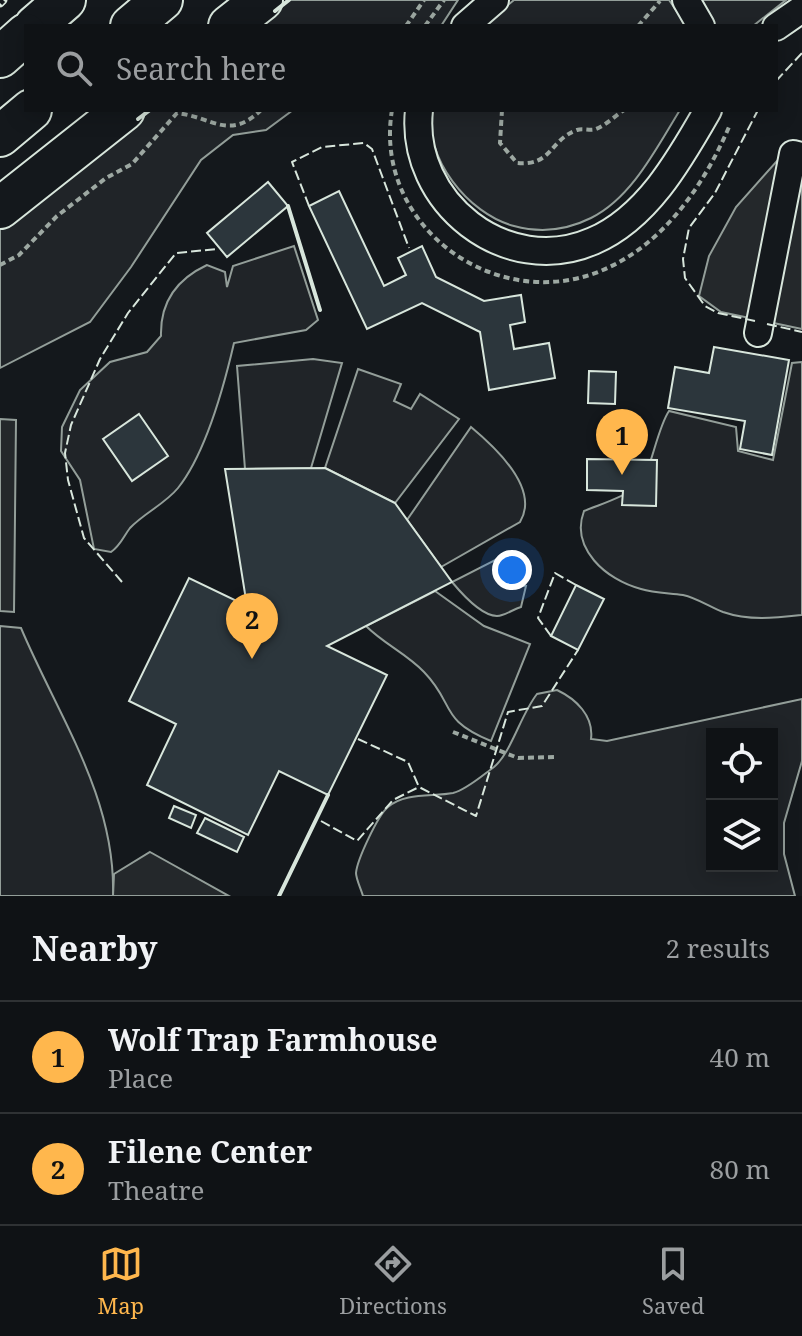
<!DOCTYPE html>
<html lang="en">
<head>
<meta charset="utf-8">
<style>
  :root { --surface:#0f1215; --page:#181b1e; --text:#f1f3f6; --muted:#9b9ea0; --line:#2f3234; --accent:#ffb74d }
  body { margin:0; font-family:"Noto Serif",serif; background:var(--page); color:var(--text) }
  .controls { position:absolute; right:24px; bottom:24px; display:grid; overflow:hidden; border-radius:0px; box-shadow:0 4px 20px #0003 }
  .controls button { width:72px; height:72px; display:grid; place-items:center; padding:0; border:0; border-bottom:2px solid var(--line); background:var(--surface); color:var(--text); font:40px sans-serif }
  .you { position:absolute; left:512px; top:570px; width:28px; height:28px; margin:-20px; border:6px solid #fff; border-radius:50%; background:#1a73e8; box-shadow:0 0 0 12px #1a73e833 }
  .badge { display:grid; place-items:center; width:52px; height:52px; border-radius:50%; background:var(--accent); color:#111; font-size:26px; font-weight:700 }
  .pin { position:absolute; translate:-50% -66px; filter:drop-shadow(0 2px 4px #0008) }
  .pin::after { content:''; position:absolute; top:42px; width:28px; height:24px; background:inherit; clip-path:polygon(0 0,100% 0,50% 100%) }
  .list { margin:0; padding:0; list-style:none }
  h2 { display:flex; justify-content:space-between; align-items:center; height:104px; margin:0; padding:0 32px; font-size:34px }
  h2 small { font-size:26px; font-weight:400; color:var(--muted) }
  .list li { display:grid; grid-template-columns:52px 1fr auto; gap:24px; align-items:center; box-sizing:border-box; height:112px; padding:0 32px; border-top:2px solid var(--line) }
  .list b { display:block; font-size:30px; white-space:nowrap }
  .list p { margin:0; font-size:26px; white-space:nowrap; color:var(--muted) }
  .list em { font-size:26px; font-style:normal; color:var(--muted) }
  .icon { flex:none; width:44px; height:44px; fill:none; stroke:currentColor; stroke-width:2; stroke-linecap:round; stroke-linejoin:round }
  .map { position:relative; flex:none; width:802px; height:896px; overflow:hidden }
  .search { position:absolute; background:var(--surface); box-shadow:0 4px 20px #0003; left:24px; right:24px; top:24px; height:88px; display:flex; align-items:center; gap:20px; box-sizing:border-box; padding:0 28px; border-radius:0px; color:var(--muted); font-size:30px }
  .sheet { height:328px; background:var(--surface) }
  nav { display:flex; justify-content:space-around; align-items:center; box-sizing:border-box; height:112px; border-top:2px solid var(--line); background:var(--surface); font-size:22px; color:var(--muted) }
  nav a { display:grid; justify-items:center; gap:4px }
  nav .on { color:var(--accent) }
  .map>svg:first-child { display:block }
  .green { fill:#202428; stroke:#939e99; stroke-width:2; fill-rule:evenodd }
  .parking { fill:#24282b; stroke:#939e99; stroke-width:2 }
  .building { fill:#2c363c; stroke:#d8e6dc; stroke-width:2 }
  .lines { fill:none; stroke-linecap:round; stroke-linejoin:round }
  .minor-casing { stroke:#d8e6dc; stroke-width:30 }
  .highway-casing { stroke:#d8e6dc; stroke-width:44 }
  .path { stroke:#9da8a2; stroke-width:4; stroke-dasharray:6 4; stroke-linecap:butt }
  .minor { stroke:#14181c; stroke-width:26 }
  .highway { stroke:#14181c; stroke-width:40 }
  .rail-casing { stroke:#d8e6dc; stroke-width:9 }
  .rail { stroke:#14181c; stroke-width:6; stroke-dasharray:18; stroke-linecap:butt }
  .fence { stroke:#d8e6dc; stroke-width:2; stroke-dasharray:10 4; stroke-linecap:butt }
  .wall { stroke:#d8e6dc; stroke-width:4 }
</style>
</head>
<body>
<div class="map">
<svg width="802" height="896" viewBox="0 0 802 896">
  <rect width="100%" height="100%" fill="#14181c"/>
  <g class="green">
    <path d="M 289,0 L 458,0 L 441,26 L 256,26 Z"/>
    <path d="M 514,0 L 669,0 L 687,26 L 483,26 Z"/>
    <path d="M 699,0 L 786,0 L 753,26 L 712,26 Z"/>
    <path d="M 150,110 L 293,110 L 266,130 L 233,135 L 201,160 L 131,267 L 90,322 L 0,368 L 0,228 Z"/>
    <path d="M 432,110 L 680,110 C 657,147 632,198 591,218 C 567,230 540,233 514,226 C 468,214 423,157 432,110 Z"/>
    <path d="M 294,246 L 318,320 L 306,330 L 234,343 C 224,386 206,453 178,488 C 165,504 144,513 130,528 C 123,537 121,545 111,552 L 94,549 L 80,480 L 61,451 L 62,427 L 80,390 L 110,362 L 147,352 L 161,336 C 160,302 177,279 207,265 L 225,272 L 227,287 L 233,266 Z"/>
    <path d="M 313,359 L 342,363 L 311,468 L 245,469 L 237,366 Z"/>
    <path d="M 802,362 L 802,615 C 775,618 749,621 723,612 C 710,607 697,598 683,595 C 669,593 654,593 641,589 C 606,580 570,548 584,511 C 601,504 622,498 637,487 C 650,479 656,430 669,411 L 736,427 L 738,451 L 773,460 L 792,363 Z"/>
    <path d="M 358,369 L 401,384 L 394,401 L 411,409 L 420,394 L 459,419 L 395,503 L 325,468 Z"/>
    <path d="M 471,427 C 495,447 540,489 520,522 L 441,567 L 407,520 Z"/>
    <path d="M 501,557 L 507,567 L 516,572 L 516,585 L 526,586 L 521,607 C 514,609 509,613 502,615 C 486,621 462,594 452,582 Z"/>
    <path d="M 435,591 L 484,626 L 530,644 L 491,741 C 438,719 456,705 424,672 C 407,654 384,644 366,626 Z"/>
    <path d="M 0,626 L 21,628 C 58,716 116,797 113,896 L 0,896 Z"/>
    <path d="M 557,690 C 576,699 594,716 591,739 L 607,741 L 802,699 L 802,761 L 784,823 L 784,854 L 795,896 L 363,896 C 361,889 356,879 356,873 C 357,860 378,815 388,807 C 405,792 433,797 453,793 C 466,790 483,775 494,767 C 511,753 521,714 537,694 ZM 712,734 L 772,734 L 772,866 L 712,866 Z"/>
  </g>
  <g class="parking">
    <path d="M 793,143 L 802,145 L 802,329 L 721,312 L 699,296 L 709,256 L 736,207 Z"/>
    <path d="M 0,419 L 16,420 L 14,612 L 0,611 Z"/>
    <path d="M 150,852 L 229,896 L 113,896 L 114,874 Z"/>
  </g>
  <g class="building">
    <path d="M 268,182 L 288,206 L 227,257 L 207,233 Z"/>
    <path d="M 339,191 L 384,286 L 406,275 L 398,258 L 422,246 L 436,277 L 484,301 L 521,295 L 525,322 L 510,325 L 514,349 L 549,343 L 555,378 L 489,390 L 480,332 L 422,303 L 367,329 L 309,206 Z"/>
    <path d="M 714,347 L 789,360 L 772,455 L 740,449 L 745,421 L 668,408 L 675,367 L 709,373 Z"/>
    <path d="M 589,371 L 616,372 L 615,404 L 588,403 Z"/>
    <path d="M 139,414 L 168,456 L 132,481 L 103,439 Z"/>
    <path d="M 587,459 L 657,460 L 656,506 L 622,505 L 623,491 L 587,490 Z"/>
    <path d="M 325,468 L 395,503 L 452,582 L 327,646 L 387,675 L 328,795 L 279,771 L 248,835 L 147,785 L 176,724 L 129,701 L 189,578 L 247,606 L 225,469 Z"/>
    <path d="M 576,585 L 604,599 L 578,650 L 551,636 Z"/>
    <path d="M 174,806 L 196,815 L 191,828 L 169,818 Z"/>
    <path d="M 205,818 L 244,837 L 237,852 L 197,833 Z"/>
  </g>
  <g class="lines">
    <g class="minor-casing">
      <g id="minor">
        <path d="M 686,0 L 701,26"/>
        <path d="M 465,26 L 495,0"/>
        <path d="M 776,27 L 802,9"/>
        <path d="M 419,110 C 409,202 506,279 593,241 C 647,218 680,159 708,110"/>
        <path d="M 758,333 L 793,154 L 802,156"/>
      </g>
    </g>
    <g class="highway-casing">
      <g id="highway">
        <path d="M 35,26 L 65,0"/>
        <path d="M 131,26 L 162,0"/>
        <path d="M 229,26 L 262,0"/>
        <path d="M 0,57 L 26,34"/>
        <path d="M 0,136 L 31,110"/>
        <path d="M 0,208 L 124,110"/>
      </g>
    </g>
    <g class="path">
      <path d="M 406,26 L 424,0"/>
      <path d="M 425,26 L 444,0"/>
      <path d="M 590,26 L 592,26"/>
      <path d="M 638,26 L 660,1"/>
      <path d="M 392,110 C 373,224 492,313 598,272 C 662,247 703,187 729,127"/>
      <path d="M 502,110 L 500,143 L 517,163 C 553,166 549,140 577,130 C 583,128 590,131 596,129 C 606,125 615,116 624,110"/>
      <path d="M 0,265 L 19,255 L 57,216 L 106,178 L 132,164 L 177,113 C 212,117 229,141 261,110"/>
      <path d="M 453,732 L 518,758 L 555,757"/>
    </g>
    <use href="#minor" class="minor"/>
    <use href="#highway" class="highway"/>
    <g class="rail-casing">
      <path id="rail" d="M 0,3 L 3,0"/>
    </g>
    <use href="#rail" class="rail"/>
    <g class="fence">
      <path d="M 776,81 L 802,53"/>
      <path d="M 309,206 L 292,162 L 322,147 L 364,143 L 372,149 L 409,248"/>
      <path d="M 755,321 L 718,313 L 705,306 L 685,278 L 683,259 L 689,228 L 715,193 L 758,110"/>
      <path d="M 767,324 L 802,332"/>
      <path d="M 122,582 L 84,538 L 68,480 L 65,453 L 71,425 L 100,359 L 128,313 L 176,253 L 217,249"/>
      <path d="M 551,636 L 538,618 L 555,573 L 576,585"/>
      <path d="M 358,739 L 408,762 L 419,787 L 476,816 L 508,712 L 542,706 L 578,650"/>
      <path d="M 321,821 L 357,841 L 393,800 L 419,787"/>
    </g>
    <g class="wall">
      <path d="M 275,11 L 289,0"/>
      <path d="M 138,119 L 150,110"/>
      <path d="M 288,206 L 320,310"/>
      <path d="M 279,896 L 328,795"/>
    </g>
  </g>
</svg>
<div class="controls">
<button><svg class="icon" aria-label="locate" viewBox="0 0 24 24"><circle cx="12" cy="12" r="6"/><path d="M12 2v4M12 18v4M2 12h4M18 12h4"/></svg></button>
<button><svg class="icon" aria-label="layers" viewBox="0 0 24 24"><path d="M12 4l9 5-9 5-9-5zM3 14l9 5 9-5"/></svg></button>
</div>
<div class="you"></div>
<div class="pin badge" style="left:622px;top:475px">1</div>
<div class="pin badge" style="left:252px;top:659px">2</div>
<div class="search"><svg class="icon" aria-label="search" viewBox="0 0 24 24"><circle cx="10" cy="10" r="6"/><path d="M15 15l6 6"/></svg>Search here</div>
</div>
<section class="sheet">
<h2>Nearby<small>2 results</small></h2>
<ul class="list">
<li><span class="badge">1</span><div><b>Wolf Trap Farmhouse</b><p>Place</p></div><em>40 m</em></li>
<li><span class="badge">2</span><div><b>Filene Center</b><p>Theatre</p></div><em>80 m</em></li>
</ul>
</section>
<nav>
<a class="on"><svg class="icon" aria-label="map" viewBox="0 0 24 24"><path d="M3 6l6-2 6 2 6-2v14l-6 2-6-2-6 2zM9 4v14M15 6v14"/></svg>Map</a>
<a><svg class="icon" aria-label="directions" viewBox="0 0 24 24"><path d="M12 3l9 9-9 9-9-9zM9 14v-3h6M13 9l2 2-2 2"/></svg>Directions</a>
<a><svg class="icon" aria-label="saved" viewBox="0 0 24 24"><path d="M7 4h10v16l-5-4-5 4z"/></svg>Saved</a>
</nav>
</body>
</html>
